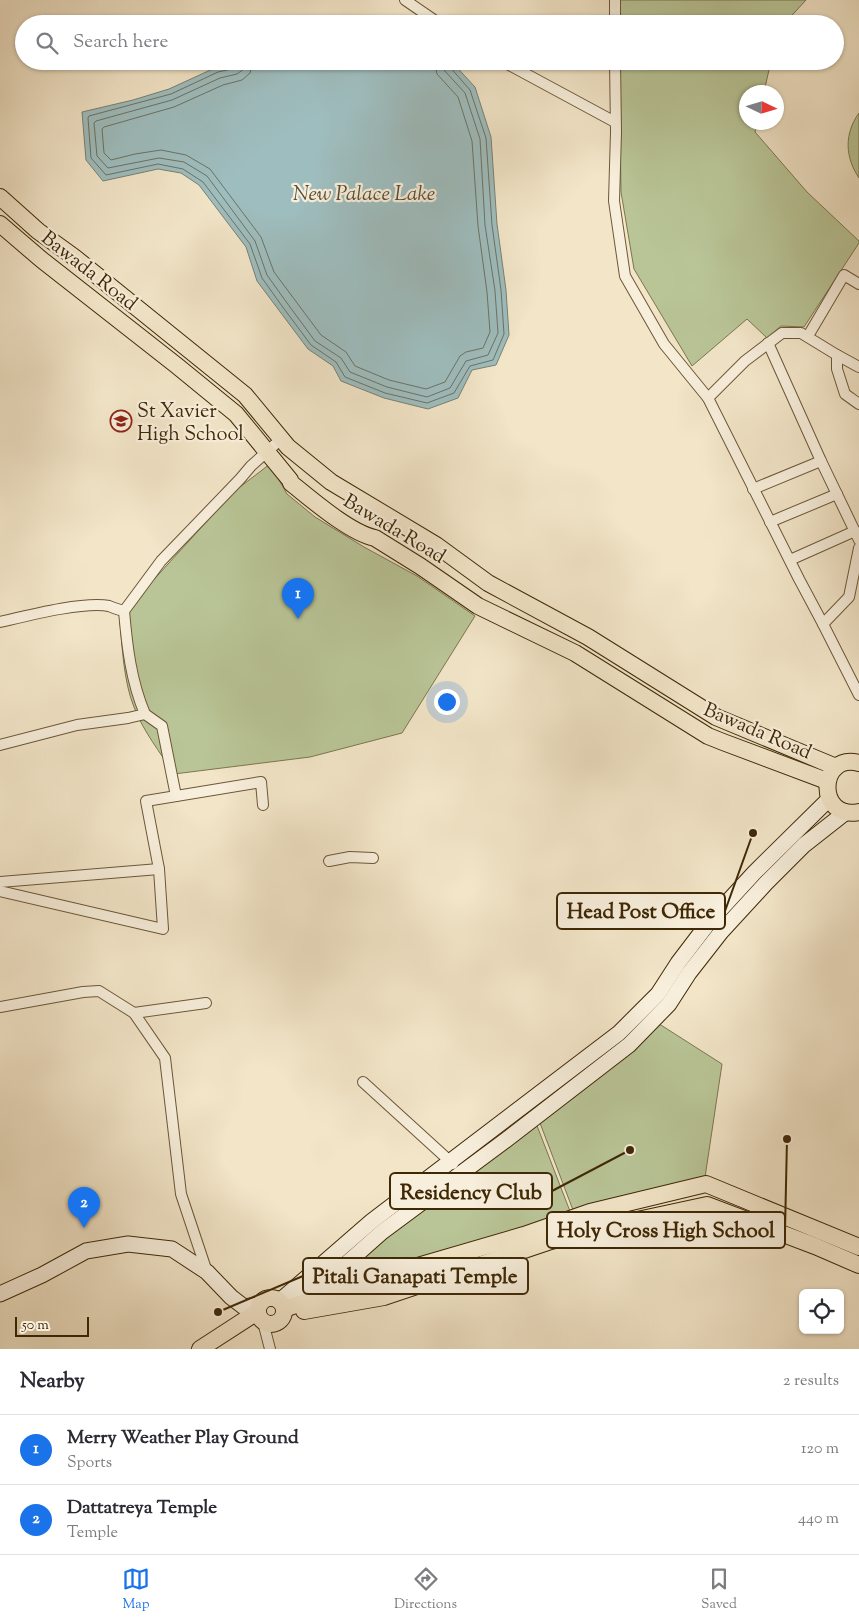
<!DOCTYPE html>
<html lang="en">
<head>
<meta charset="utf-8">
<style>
  :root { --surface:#fff; --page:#f7f7f7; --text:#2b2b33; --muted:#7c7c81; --line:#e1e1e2; --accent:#1a73e8 }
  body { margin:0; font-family:"Sorts Mill Goudy",serif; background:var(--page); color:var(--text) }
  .controls { position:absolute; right:15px; bottom:15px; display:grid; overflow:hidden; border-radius:8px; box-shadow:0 1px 4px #0004 }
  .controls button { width:45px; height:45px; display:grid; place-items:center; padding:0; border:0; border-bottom:1px solid var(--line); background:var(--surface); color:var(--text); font:25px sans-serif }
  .compass { position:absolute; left:739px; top:85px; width:45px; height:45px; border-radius:50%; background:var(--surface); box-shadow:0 1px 4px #0004; rotate:94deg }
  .scale { position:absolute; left:15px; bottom:12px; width:74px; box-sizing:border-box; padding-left:5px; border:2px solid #3f2805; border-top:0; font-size:14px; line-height:18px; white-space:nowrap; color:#3f2805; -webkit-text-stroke:4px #f7eedb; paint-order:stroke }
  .you { position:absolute; left:446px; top:701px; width:18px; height:18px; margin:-12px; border:4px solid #fff; border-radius:50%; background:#1a73e8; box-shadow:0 0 0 8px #1a73e833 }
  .badge { display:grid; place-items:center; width:32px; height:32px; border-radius:50%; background:var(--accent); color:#fff; font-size:16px; font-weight:700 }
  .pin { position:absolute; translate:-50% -41px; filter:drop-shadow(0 1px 2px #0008) }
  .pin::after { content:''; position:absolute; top:26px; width:18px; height:15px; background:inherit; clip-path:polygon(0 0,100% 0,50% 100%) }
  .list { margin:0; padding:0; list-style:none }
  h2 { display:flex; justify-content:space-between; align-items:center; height:65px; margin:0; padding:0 20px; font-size:21px }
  h2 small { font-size:16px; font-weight:400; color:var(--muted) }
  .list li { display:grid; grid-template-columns:32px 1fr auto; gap:15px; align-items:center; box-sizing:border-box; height:70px; padding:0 20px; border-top:1px solid var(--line) }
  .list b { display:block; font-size:19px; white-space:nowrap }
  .list p { margin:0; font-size:16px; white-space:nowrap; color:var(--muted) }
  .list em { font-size:16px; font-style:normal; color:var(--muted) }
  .icon { flex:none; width:28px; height:28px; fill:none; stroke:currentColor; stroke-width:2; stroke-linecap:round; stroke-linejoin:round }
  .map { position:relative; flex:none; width:859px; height:1349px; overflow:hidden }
  .search { position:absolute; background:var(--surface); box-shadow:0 1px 4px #0004; left:15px; right:15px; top:15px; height:55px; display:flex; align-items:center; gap:12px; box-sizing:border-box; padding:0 18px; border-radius:28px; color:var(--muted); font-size:19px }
  .sheet { height:205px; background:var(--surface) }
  nav { display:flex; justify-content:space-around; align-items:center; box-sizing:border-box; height:70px; border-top:1px solid var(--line); background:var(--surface); font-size:14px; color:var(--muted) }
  nav a { display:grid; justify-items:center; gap:2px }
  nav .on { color:var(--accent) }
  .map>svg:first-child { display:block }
  .green { fill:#b9c597; stroke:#7c764e }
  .water { fill:#9ebdbe; stroke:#788174 }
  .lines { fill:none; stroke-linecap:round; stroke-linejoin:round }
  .shore { stroke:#6e7262; stroke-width:1 }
  .street-casing { stroke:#6c5736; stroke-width:12 }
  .secondary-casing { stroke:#3f2805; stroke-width:17 }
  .primary-casing { stroke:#3f2805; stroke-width:18 }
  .street { stroke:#f7eedb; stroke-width:10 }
  .secondary { stroke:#f7eedb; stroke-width:15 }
  .primary { stroke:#f2e5c8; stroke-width:16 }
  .labels { text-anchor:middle; stroke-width:4.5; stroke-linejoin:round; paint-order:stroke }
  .street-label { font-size:20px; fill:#3f2805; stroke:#f7eedb }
  .poi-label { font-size:20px; fill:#3f2805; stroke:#f7eedb; text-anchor:start }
  .water-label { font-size:21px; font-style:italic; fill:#574d33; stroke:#f7eedb }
  .leader { fill:none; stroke:#3f2805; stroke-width:2 }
  .callout-dot { fill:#3f2805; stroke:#f7eedb; stroke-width:2 }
  .callout { fill:#f7eedb; stroke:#3f2805; stroke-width:2 }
  .callout-label { font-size:21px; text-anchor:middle; font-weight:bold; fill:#3f2805 }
</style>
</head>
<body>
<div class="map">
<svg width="859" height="1349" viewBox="0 0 859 1349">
  <rect width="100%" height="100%" fill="#f2e5c8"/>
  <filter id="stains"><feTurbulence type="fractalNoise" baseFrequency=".004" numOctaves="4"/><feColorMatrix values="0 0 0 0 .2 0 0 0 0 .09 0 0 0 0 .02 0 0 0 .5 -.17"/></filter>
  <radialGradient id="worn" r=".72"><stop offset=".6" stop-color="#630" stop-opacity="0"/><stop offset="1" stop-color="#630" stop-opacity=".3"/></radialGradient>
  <g class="green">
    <path d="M 619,0 L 806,0 L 784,24 L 619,24 Z"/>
    <path d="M 619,61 L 771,61 L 764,92 L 746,92 L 746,122 L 757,123 L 755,132 L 807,192 L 859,241 L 859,243 L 804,327 L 781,326 L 767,338 L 747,319 L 692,366 L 634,269 L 621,192 Z"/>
    <path d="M 859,113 L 859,178 C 845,157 844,134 859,113 Z"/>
    <path d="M 270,464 L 287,494 L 315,517 L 364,547 L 417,576 L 475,616 L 402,733 L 310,757 L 174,774 C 160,752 143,731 134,707 C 124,683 122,647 120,622 L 148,586 L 199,530 L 236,490 Z"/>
    <path d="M 653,1020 L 722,1064 L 704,1184 L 576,1218 L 537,1115 Z"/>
    <path d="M 534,1118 L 573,1219 L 288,1304 Z"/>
  </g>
  <g class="water">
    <path d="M 384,17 L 398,24 L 336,24 L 351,19 Z"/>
    <path d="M 245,61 L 451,61 L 475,87 L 491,137 L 497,224 L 506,290 L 509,335 L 496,365 L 472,370 L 458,398 L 428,409 L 384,398 L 341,381 L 333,366 L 308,349 L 257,281 L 246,247 L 199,185 L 181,173 L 158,169 L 103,181 L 86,160 L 82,112 L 133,100 L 169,89 L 217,67 Z"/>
  </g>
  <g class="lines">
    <g class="shore">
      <path d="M 239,61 L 239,65 L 236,68 L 218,72 L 171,94 L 89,116 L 88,118 L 91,158 L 106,175 L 158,164 L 183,169 L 203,182 L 250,244 L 262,278 L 282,306 L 311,345 L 336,362 L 345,377 L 385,393 L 427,403 L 454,393 L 470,366 L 493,360 L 504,334 L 501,290 L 492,225 L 486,138 L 470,90 L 449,66 L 448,61"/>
      <path d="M 245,61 L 244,69 L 237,74 L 220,78 L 172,100 L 96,121 L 94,123 L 97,156 L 108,168 L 159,158 L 184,162 L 207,176 L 255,241 L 267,275 L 287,303 L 315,341 L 341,358 L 350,372 L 387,387 L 427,397 L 450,388 L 466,361 L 488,355 L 498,333 L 495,291 L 485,225 L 480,139 L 465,93 L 444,70 L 441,61"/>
      <path d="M 253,61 L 250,73 L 242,80 L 223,85 L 174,107 L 104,127 L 102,129 L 104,153 L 111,160 L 135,154 L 161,150 L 186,155 L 210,169 L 261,237 L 274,272 L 321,335 L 346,352 L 355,366 L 389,380 L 426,389 L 445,382 L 460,356 L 466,352 L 483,348 L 490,332 L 487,292 L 478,226 L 472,141 L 458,97 L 437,74 L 434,61"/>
    </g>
    <g class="street-casing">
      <g id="street">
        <path d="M 405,0 L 440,24"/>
        <path d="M 615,0 L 615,24"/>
        <path d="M 502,61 L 615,122"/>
        <path d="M 615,61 L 616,132 L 614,201 L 625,276 L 664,344 L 708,398"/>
        <path d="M 808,336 L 844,275 L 859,284"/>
        <path d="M 768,343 L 821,461 L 859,540"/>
        <path d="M 837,355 L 837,369 L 845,394 L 859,404"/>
        <path d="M 753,489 L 821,461"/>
        <path d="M 770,522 L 837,494"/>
        <path d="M 859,548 L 849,597 L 823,624 L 859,695"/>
        <path d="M 790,560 L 855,531"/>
        <path d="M 0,622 C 26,616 84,601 109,606 C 114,608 119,610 124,611"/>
        <path d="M 823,624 L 799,579 L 708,398 L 745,361 L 782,333 L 801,333 L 837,355 L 859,367"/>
        <path d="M 145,714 L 162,726 L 176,796"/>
        <path d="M 0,745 L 77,725 L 128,718 L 145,714 C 131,681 127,646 124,611 L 161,561 L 240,479 L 251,466 L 281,439"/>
        <path d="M 329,861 L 350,857 L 373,858"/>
        <path d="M 0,882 L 159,869"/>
        <path d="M 0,891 L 163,929 L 159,869 L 146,801 L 261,782 L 263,805"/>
        <path d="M 0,1007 L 83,992 L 99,991 L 134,1013 L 165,1058 L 181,1194 L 207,1272"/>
        <path d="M 134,1013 L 206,1003"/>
        <path d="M 363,1082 L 453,1164"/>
        <path d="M 263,1322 L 270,1349"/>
      </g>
    </g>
    <g class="secondary-casing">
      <g id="secondary">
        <path d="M 0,1294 L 42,1275 L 86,1251 L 128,1244 L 172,1249 L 207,1272 L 231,1297 L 244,1307 L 258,1305"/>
        <path d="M 281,1300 L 372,1221 L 619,1033 L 658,994 L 678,963 L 710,921 L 755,872 L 829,799"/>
        <path d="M 288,1304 L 329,1279 L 382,1232 L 506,1140 L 629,1045 L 669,1004 L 689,973 L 721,932 L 766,883 L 804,845 L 846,812"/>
      </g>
    </g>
    <g class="primary-casing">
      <g id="primary">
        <path d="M 0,197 L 38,231 L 74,257 L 245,395 L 288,447 L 331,482 L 436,545 L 488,583 L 588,637 L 716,717 L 836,767"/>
        <path d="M 0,224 L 42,260 L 176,365 L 236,414 L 290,480 L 291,483 C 311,499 350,533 375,538 L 420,566 L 478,606 L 575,653 L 708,736 L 723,742 L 827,781"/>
        <path d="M 859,763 C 818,752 816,821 859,812"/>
        <circle cx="271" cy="1311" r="13"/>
        <path d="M 284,1309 L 394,1273 L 524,1235 L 590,1212 L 706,1184 L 859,1247"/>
        <path d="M 304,1311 L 384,1297 L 551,1241 L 591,1230 L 707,1205 L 815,1246 L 859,1265"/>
        <path d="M 200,1349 L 257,1312"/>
      </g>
    </g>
    <use href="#street" class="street"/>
    <use href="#secondary" class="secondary"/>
    <use href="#primary" class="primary"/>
  </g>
  <defs>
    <g id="school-ring" transform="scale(1.125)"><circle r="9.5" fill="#f7eedb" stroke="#8f2418" stroke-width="1.5"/><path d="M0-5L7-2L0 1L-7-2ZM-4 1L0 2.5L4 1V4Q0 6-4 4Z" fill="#8f2418"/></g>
  </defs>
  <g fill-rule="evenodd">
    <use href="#school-ring" x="121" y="421"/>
  </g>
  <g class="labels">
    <g class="street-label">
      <text transform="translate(90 270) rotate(38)" y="7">Bawada Road</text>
      <text transform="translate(395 528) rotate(31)" y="7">Bawada Road</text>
      <text transform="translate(758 730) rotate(23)" y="7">Bawada Road</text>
    </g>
    <g class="poi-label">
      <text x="137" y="417">St Xavier<tspan x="137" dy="23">High School</tspan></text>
    </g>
    <g class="water-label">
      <text x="364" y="200">New Palace Lake</text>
    </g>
  </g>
  <path class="leader" d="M753 833L725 911M630 1150L552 1191M787 1139L785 1230M218 1312L303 1276"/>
  <g class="callout-dot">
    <circle cx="753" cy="833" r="5"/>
    <circle cx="630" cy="1150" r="5"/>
    <circle cx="787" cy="1139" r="5"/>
    <circle cx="218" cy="1312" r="5"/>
  </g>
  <g class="callout">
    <rect x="557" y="893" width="168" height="36" rx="5"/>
    <rect x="390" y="1173" width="162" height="36" rx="5"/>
    <rect x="547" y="1212" width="238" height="36" rx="5"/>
    <rect x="303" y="1258" width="225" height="36" rx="5"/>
  </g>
  <g class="callout-label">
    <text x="641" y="918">Head Post Office</text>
    <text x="471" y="1199">Residency Club</text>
    <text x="666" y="1237">Holy Cross High School</text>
    <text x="415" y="1283">Pitali Ganapati Temple</text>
  </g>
  <rect width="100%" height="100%" filter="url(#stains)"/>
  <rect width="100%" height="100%" fill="url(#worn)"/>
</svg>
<div class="controls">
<button><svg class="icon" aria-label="locate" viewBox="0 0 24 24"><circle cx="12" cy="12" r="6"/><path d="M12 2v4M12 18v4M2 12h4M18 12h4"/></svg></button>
</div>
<svg class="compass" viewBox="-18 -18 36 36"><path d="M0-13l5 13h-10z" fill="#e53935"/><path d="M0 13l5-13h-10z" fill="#7c7c81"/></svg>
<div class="scale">50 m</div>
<div class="you"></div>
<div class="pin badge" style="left:298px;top:619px">1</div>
<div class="pin badge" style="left:84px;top:1228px">2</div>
<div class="search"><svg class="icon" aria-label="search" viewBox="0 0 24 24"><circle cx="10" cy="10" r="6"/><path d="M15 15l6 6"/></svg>Search here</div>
</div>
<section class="sheet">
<h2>Nearby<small>2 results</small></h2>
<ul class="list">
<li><span class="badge">1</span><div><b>Merry Weather Play Ground</b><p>Sports</p></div><em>120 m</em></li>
<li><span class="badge">2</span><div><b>Dattatreya Temple</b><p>Temple</p></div><em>440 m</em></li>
</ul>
</section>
<nav>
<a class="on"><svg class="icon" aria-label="map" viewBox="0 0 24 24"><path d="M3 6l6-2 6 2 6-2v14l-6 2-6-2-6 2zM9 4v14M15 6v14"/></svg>Map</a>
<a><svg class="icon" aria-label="directions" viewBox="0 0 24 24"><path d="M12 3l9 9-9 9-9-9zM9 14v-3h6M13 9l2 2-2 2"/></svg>Directions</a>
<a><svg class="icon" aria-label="saved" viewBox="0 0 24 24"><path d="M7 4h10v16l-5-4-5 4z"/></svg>Saved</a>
</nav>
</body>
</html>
